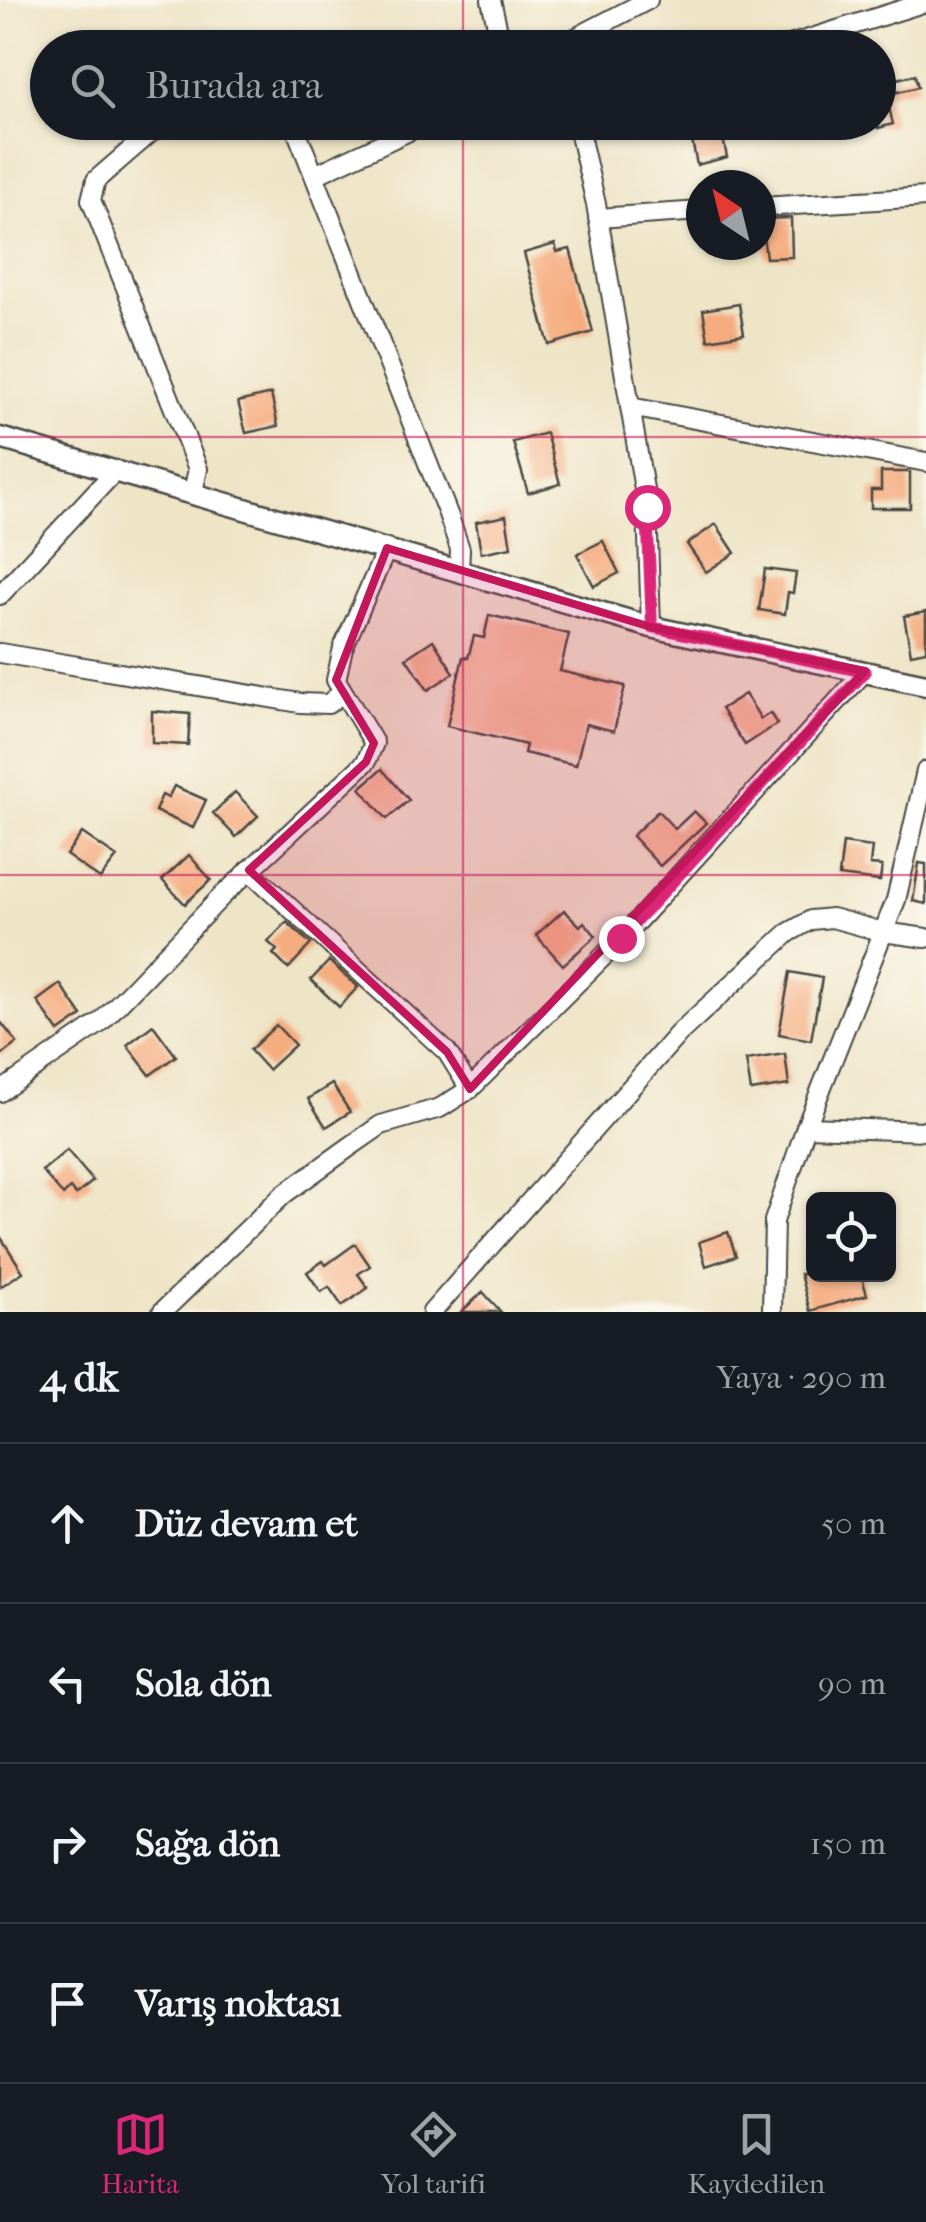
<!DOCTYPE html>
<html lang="tr">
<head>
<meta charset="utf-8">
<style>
  :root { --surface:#171b24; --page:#20242c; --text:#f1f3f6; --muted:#9ea1a6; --line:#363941; --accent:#db2777 }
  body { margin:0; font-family:"IM FELL French Canon",serif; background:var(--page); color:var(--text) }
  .controls { position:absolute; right:30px; bottom:30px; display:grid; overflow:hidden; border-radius:15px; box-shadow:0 2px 8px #0004 }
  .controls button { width:90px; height:90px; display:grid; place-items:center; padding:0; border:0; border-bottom:2px solid var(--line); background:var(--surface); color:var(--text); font:50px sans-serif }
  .compass { position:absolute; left:686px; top:170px; width:90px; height:90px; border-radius:50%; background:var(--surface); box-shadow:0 2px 8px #0004; rotate:325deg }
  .stop { position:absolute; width:30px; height:30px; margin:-22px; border:8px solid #db2777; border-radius:50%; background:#fff }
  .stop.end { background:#db2777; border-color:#fff; box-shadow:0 2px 10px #0008 }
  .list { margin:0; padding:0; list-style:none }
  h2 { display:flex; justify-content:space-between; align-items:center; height:130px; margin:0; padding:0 40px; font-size:42px }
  h2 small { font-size:32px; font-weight:400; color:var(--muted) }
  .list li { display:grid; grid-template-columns:65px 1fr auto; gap:30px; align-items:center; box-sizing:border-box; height:160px; padding:0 40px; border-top:2px solid var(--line) }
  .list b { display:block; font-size:38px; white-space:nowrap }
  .list em { font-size:32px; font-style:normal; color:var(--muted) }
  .icon { flex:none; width:55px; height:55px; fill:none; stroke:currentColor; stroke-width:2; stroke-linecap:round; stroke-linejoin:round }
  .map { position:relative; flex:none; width:926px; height:1312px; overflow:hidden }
  .search { position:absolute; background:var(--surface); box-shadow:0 2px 8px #0004; left:30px; right:30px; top:30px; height:110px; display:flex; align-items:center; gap:25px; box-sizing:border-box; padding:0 35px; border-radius:55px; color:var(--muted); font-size:38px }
  .sheet { height:770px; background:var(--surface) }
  nav { display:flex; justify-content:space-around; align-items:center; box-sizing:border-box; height:140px; border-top:2px solid var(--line); background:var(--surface); font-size:28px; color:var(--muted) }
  nav a { display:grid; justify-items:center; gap:5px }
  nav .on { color:var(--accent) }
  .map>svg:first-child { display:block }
  .building { fill:#f5ac7f }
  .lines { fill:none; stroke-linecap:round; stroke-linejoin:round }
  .minor-casing { stroke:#484742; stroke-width:22 }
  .tertiary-casing { stroke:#484742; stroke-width:25 }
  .minor { stroke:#fff; stroke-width:18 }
  .tertiary { stroke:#fff; stroke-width:20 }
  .route { stroke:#db2777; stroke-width:12 }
  .marked { fill:#c2185b; fill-opacity:0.2; stroke:#c2185b; stroke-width:8; stroke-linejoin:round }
  .grid { fill:none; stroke:#c2185b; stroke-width:2.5; stroke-opacity:0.55 }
</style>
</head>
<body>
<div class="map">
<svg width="926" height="1312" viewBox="0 0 926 1312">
  <rect width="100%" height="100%" fill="#fbf7ec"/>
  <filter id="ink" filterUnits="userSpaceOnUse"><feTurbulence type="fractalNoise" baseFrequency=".01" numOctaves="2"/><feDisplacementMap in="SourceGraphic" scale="20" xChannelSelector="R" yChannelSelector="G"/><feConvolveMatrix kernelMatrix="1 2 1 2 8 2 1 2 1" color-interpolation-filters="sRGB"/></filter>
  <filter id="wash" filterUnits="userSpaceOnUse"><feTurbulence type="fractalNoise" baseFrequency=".0048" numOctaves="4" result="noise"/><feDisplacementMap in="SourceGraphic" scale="40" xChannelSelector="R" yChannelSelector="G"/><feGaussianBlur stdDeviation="2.25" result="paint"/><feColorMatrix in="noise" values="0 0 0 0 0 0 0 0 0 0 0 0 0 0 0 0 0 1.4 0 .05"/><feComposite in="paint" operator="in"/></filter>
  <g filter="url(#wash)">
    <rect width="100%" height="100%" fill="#eee4c6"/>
    <g id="blocks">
      <g class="building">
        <path d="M 915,75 L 918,87 L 886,95 L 893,124 L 878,128 L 878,83 Z"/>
        <path d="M 720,124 L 727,157 L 697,165 L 690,131 Z"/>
        <path d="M 791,218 L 792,257 L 766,258 L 761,219 Z"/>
        <path d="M 555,244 L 557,252 L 570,249 L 593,332 L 549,345 L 524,253 Z"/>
        <path d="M 739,304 L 744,334 L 708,340 L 703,310 Z"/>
        <path d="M 271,394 L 278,426 L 246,433 L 238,402 Z"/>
        <path d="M 546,433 L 560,484 L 528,493 L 513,442 Z"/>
        <path d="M 881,472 L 910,472 L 910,508 L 871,508 L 871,490 L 881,490 Z"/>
        <path d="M 506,516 L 511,547 L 481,553 L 476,522 Z"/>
        <path d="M 716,524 L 735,553 L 706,572 L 687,544 Z"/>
        <path d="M 603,541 L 619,573 L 594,586 L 577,554 Z"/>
        <path d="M 765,569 L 796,573 L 793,593 L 788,592 L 785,614 L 759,610 Z"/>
        <path d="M 926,612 L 926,651 L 911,654 L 904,616 Z"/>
        <path d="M 489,615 L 569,634 L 560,671 L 625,686 L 614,731 L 586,724 L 576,765 L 524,753 L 526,745 L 447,726 L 463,657 L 468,658 L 474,636 L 484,638 Z"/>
        <path d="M 433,640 L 454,673 L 428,690 L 406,658 Z"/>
        <path d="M 745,694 L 761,719 L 770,713 L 777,724 L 745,745 L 721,709 Z"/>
        <path d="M 152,711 L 190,714 L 188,745 L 152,743 Z"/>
        <path d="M 382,769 L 409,800 L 387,819 L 360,788 Z"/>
        <path d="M 174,786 L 206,800 L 193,828 L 155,811 L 162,795 L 168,798 Z"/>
        <path d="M 235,792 L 258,816 L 236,837 L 213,813 Z"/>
        <path d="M 658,811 L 675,829 L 694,811 L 706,823 L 660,866 L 632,836 Z"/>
        <path d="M 82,833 L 117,857 L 100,879 L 66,855 Z"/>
        <path d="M 843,843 L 872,847 L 870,865 L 882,866 L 880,881 L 839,876 Z"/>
        <path d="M 189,855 L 211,880 L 185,904 L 162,880 Z"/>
        <path d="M 919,863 L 926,864 L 926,904 L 913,901 Z"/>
        <path d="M 564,910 L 580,926 L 584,922 L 596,936 L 563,965 L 536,935 Z"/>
        <path d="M 287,922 L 311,944 L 288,969 L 273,954 L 277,950 L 268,942 Z"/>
        <path d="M 329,961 L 358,987 L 339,1007 L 311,980 Z"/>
        <path d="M 790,972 L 822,978 L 811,1040 L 779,1034 Z"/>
        <path d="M 60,984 L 82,1016 L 59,1032 L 37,1001 Z"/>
        <path d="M 0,1021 L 17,1043 L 0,1056 Z"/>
        <path d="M 153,1025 L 176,1056 L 150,1075 L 127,1045 Z"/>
        <path d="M 276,1025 L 295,1045 L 268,1070 L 250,1050 Z"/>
        <path d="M 785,1054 L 789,1085 L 751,1091 L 746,1060 Z"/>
        <path d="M 332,1084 L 350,1112 L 326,1127 L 308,1099 Z"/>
        <path d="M 67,1150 L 93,1181 L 76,1195 L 70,1188 L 63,1195 L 42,1171 Z"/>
        <path d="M 728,1232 L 736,1256 L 706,1266 L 699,1242 Z"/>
        <path d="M 0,1236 L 23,1272 L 0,1287 Z"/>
        <path d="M 355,1244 L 370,1266 L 358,1274 L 368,1288 L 342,1306 L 329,1287 L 321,1292 L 307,1272 L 323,1261 L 326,1265 Z"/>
        <path d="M 800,1274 L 861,1274 L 867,1295 L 810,1311 Z"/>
        <path d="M 483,1292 L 501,1312 L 461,1312 Z"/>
      </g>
    </g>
  </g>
  <g filter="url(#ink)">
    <use href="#blocks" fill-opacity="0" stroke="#484742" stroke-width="2.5"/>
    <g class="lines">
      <g class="minor-casing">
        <g id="minor">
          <path d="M 491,0 L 502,48"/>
          <path d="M 556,48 L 648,0"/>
          <path d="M 780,48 L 926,2"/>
          <path d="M 163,122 L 96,180 L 91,200 L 198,469 L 193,492"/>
          <path d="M 293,122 L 448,514 L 460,549 L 459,571"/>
          <path d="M 577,122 L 596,204 L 647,507 L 651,627"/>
          <path d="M 315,175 L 428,122"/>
          <path d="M 761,207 L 926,197"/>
          <path d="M 598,218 L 701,211"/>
          <path d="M 630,407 L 926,462"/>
          <path d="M 0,595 L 116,470"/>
          <path d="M 0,653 L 300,703 L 328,704 L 342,693"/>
          <path d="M 249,870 L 447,1052 L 470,1089"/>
          <path d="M 0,1092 L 100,1023 L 222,896 L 366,762 L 374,743 L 336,680 L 343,648 L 387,548"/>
          <path d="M 806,1127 L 926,1131"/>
          <path d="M 162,1312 L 284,1194 L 348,1148 L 381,1125 L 440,1108 L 470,1089 L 621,939 L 865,671"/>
          <path d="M 432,1312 L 679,1033 L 788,933 L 811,920 L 832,918 L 883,932 L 926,938"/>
          <path d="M 772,1312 L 774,1221 L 806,1127 L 896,900 L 926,771"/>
        </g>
      </g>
      <g class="tertiary-casing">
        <path id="tertiary" d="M 0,438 L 651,627 L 926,685"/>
      </g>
      <use href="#minor" class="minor"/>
      <use href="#tertiary" class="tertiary"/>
    </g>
  </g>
  <g class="lines" filter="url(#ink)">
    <path class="route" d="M 621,938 L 865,672 L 652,627 L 647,507"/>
  </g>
  <path class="marked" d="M 387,548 L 651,627 L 865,671 L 470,1089 L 447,1052 L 249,870 L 366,762 L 374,743 L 336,680 Z"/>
  <path class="grid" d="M 463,0 L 463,48M 463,122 L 463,1312M 0,437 L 926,437M 0,875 L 926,875"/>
</svg>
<div class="controls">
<button><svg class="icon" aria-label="locate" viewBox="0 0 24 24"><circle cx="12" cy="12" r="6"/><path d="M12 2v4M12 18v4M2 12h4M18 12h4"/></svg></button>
</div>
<svg class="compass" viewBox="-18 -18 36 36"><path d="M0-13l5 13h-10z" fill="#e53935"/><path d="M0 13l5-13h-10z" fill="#9ea1a6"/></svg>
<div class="stop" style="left:647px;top:507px"></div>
<div class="stop end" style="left:621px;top:938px"></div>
<div class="search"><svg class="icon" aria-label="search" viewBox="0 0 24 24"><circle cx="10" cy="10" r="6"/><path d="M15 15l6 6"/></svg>Burada ara</div>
</div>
<section class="sheet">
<h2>4 dk<small>Yaya · 290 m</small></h2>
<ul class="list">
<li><svg class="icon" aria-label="ahead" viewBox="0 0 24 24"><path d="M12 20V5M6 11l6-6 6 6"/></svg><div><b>Düz devam et</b></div><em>50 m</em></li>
<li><svg class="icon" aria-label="left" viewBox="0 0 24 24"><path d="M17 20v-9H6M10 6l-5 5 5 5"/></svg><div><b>Sola dön</b></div><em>90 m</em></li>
<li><svg class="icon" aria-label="right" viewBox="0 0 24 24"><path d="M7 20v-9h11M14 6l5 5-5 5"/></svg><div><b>Sağa dön</b></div><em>150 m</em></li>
<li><svg class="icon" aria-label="arrive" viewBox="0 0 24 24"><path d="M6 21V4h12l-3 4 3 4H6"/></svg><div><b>Varış noktası</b></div></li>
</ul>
</section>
<nav>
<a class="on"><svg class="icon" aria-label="map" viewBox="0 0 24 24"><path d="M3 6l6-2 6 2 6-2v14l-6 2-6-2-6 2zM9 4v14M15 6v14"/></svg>Harita</a>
<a><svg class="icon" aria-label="directions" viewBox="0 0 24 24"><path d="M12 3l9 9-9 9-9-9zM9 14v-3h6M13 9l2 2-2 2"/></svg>Yol tarifi</a>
<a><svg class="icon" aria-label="saved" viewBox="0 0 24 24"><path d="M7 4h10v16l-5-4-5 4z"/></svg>Kaydedilen</a>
</nav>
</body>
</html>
